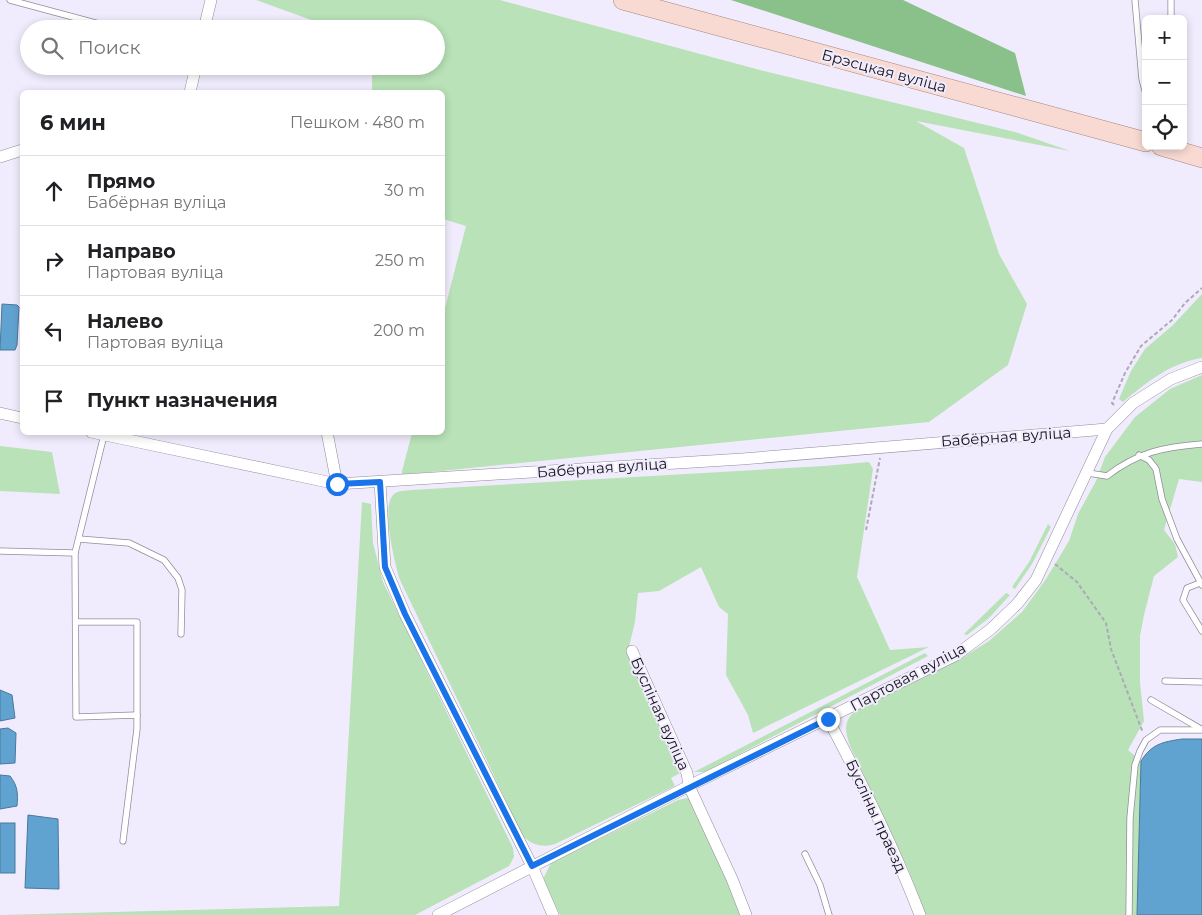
<!DOCTYPE html>
<html lang="ru">
<head>
<meta charset="utf-8">
<style>
  :root { --surface:#fff; --page:#f2f2f2; --text:#202124; --muted:#757577; --line:#e0e0e0 }
  body { margin:0; font-family:Montserrat,sans-serif; background:var(--page); color:var(--text) }
  .controls { position:absolute; right:15px; top:15px; display:grid; overflow:hidden; border-radius:8px; box-shadow:0 2px 8px #0003 }
  .controls button { width:45px; height:45px; display:grid; place-items:center; padding:0; border:0; border-bottom:1px solid var(--line); background:var(--surface); color:var(--text); font:25px sans-serif }
  .stop { position:absolute; width:15px; height:15px; margin:-11px; border:4px solid #1a73e8; border-radius:50%; background:#fff }
  .stop.end { background:#1a73e8; border-color:#fff; box-shadow:0 1px 5px #0008 }
  .list { margin:0; padding:0; list-style:none }
  h2 { display:flex; justify-content:space-between; align-items:center; height:65px; margin:0; padding:0 20px; font-size:21px }
  h2 small { font-size:16px; font-weight:400; color:var(--muted) }
  .list li { display:grid; grid-template-columns:32px 1fr auto; gap:15px; align-items:center; box-sizing:border-box; height:70px; padding:0 20px; border-top:1px solid var(--line) }
  .list b { display:block; font-size:19px; white-space:nowrap }
  .list p { margin:0; font-size:16px; white-space:nowrap; color:var(--muted) }
  .list em { font-size:16px; font-style:normal; color:var(--muted) }
  .icon { flex:none; width:28px; height:28px; fill:none; stroke:currentColor; stroke-width:2; stroke-linecap:round; stroke-linejoin:round }
  .map { position:relative; flex:none; width:1202px; height:915px; overflow:hidden }
  .search { position:absolute; background:var(--surface); box-shadow:0 2px 8px #0003; left:20px; top:20px; width:425px; height:55px; display:flex; align-items:center; gap:12px; box-sizing:border-box; padding:0 18px; border-radius:28px; color:var(--muted); font-size:19px }
  .panel { position:absolute; background:var(--surface); box-shadow:0 2px 8px #0003; left:20px; top:90px; width:425px; height:345px; border-radius:8px }
  .map>svg:first-child { display:block }
  .green { fill:#b9e2b8 }
  .forest { fill:#8ac08a }
  .water { fill:#61a3d0; stroke:#4a7899 }
  .lines { fill:none; stroke-linecap:round; stroke-linejoin:round }
  .service-casing { stroke:#918c9b; stroke-width:7 }
  .minor-casing { stroke:#918c9b; stroke-width:12 }
  .primary-casing { stroke:#a6857e; stroke-width:20 }
  .path { stroke:#ada9b7; stroke-width:2; stroke-dasharray:4 2.5; stroke-linecap:butt }
  .service { stroke:#fff; stroke-width:5.5 }
  .minor { stroke:#fff; stroke-width:11 }
  .primary { stroke:#f8dad2; stroke-width:19 }
  .route { stroke:#1a73e8; stroke-width:6 }
  .labels { text-anchor:middle; stroke-width:4; stroke-linejoin:round; paint-order:stroke }
  .street-label { font-size:15px; fill:#151319; stroke:#f1ecfd }
</style>
</head>
<body>
<div class="map">
<svg width="1202" height="915" viewBox="0 0 1202 915">
  <rect width="100%" height="100%" fill="#f1ecfd"/>
  <g class="green">
    <path d="M 256,0 L 500,0 L 760,70 L 1015,132 L 1070,151 L 916,121 L 964,148 L 999,254 L 1027,304 L 1008,365 L 929,422 L 401,475 L 412,433 L 442,432 L 443,316 L 466,226 L 443,219 L 442,92 L 372,92 L 372,66 L 436,66 L 436,29 L 336,29 Z"/>
    <path d="M 1202,294 L 1202,358 C 1170,363 1147,382 1123,402 L 1119,399 L 1131,371 L 1145,349 L 1173,325 Z"/>
    <path d="M 1202,375 L 1202,482 L 1179,479 L 1164,530 L 1175,544 L 1178,557 L 1154,576 L 1144,615 L 1140,636 L 1140,682 L 1144,721 L 1128,750 L 1141,761 L 1137,915 L 926,915 L 908,869 L 850,746 C 845,731 843,722 855,711 L 965,656 L 989,641 L 1022,612 L 1046,579 L 1069,541 L 1078,514 L 1096,481 L 1105,457 L 1135,417 L 1170,389 Z"/>
    <path d="M 0,446 L 52,452 L 60,494 L 0,491 Z"/>
    <path d="M 869,462 L 873,469 L 857,577 L 890,650 L 929,647 L 753,733 L 748,715 L 726,675 L 728,614 L 719,607 L 701,567 L 659,591 L 638,593 L 635,622 L 628,651 L 680,773 L 671,778 L 675,786 L 555,844 C 542,848 532,845 523,836 L 400,580 C 395,564 381,508 393,495 C 397,490 406,491 411,490 L 824,466 Z"/>
    <path d="M 362,502 L 371,504 L 373,543 L 383,582 L 513,848 L 514,857 L 509,866 L 415,915 L 0,915 L 339,906 Z"/>
    <path d="M 1048,524 L 1051,527 L 1032,564 L 1015,589 L 1012,587 L 1014,584 L 1029,562 Z"/>
    <path d="M 1006,593 L 1010,595 L 989,618 L 967,635 L 964,634 Z"/>
    <path d="M 925,653 L 928,656 L 705,772 L 694,772 Z"/>
    <path d="M 687,798 L 691,800 L 730,886 L 741,915 L 560,915 L 543,879 L 551,863 L 678,800 Z"/>
  </g>
  <path class="forest" d="M 731,0 L 903,0 L 1015,53 L 1026,96 Z"/>
  <g class="water">
    <path d="M 2,304 L 17,305 L 19,307 L 17,345 L 15,350 L 0,350 Z"/>
    <path d="M 0,690 L 12,695 L 15,718 L 0,721 Z"/>
    <path d="M 8,728 L 16,733 L 15,763 L 0,764 L 0,729 Z"/>
    <path d="M 1182,739 L 1202,739 L 1202,915 L 1137,915 L 1141,761 C 1152,744 1162,742 1182,739 Z"/>
    <path d="M 0,775 L 10,776 C 18,786 18,794 17,806 L 0,809 Z"/>
    <path d="M 28,815 L 58,819 L 59,889 L 25,888 Z"/>
    <rect x="0" y="823" width="15" height="50"/>
  </g>
  <g class="lines">
    <g class="service-casing">
      <g id="service">
        <path d="M 10,0 L 114,28"/>
        <path d="M 1135,0 L 1142,79 L 1146,94"/>
        <path d="M 1171,19 L 1171,0"/>
        <path d="M 104,435 L 75,553 L 76,717 L 137,715 L 137,729 L 123,841"/>
        <path d="M 1139,455 L 1149,460 L 1156,469 L 1162,499 L 1177,539 L 1202,585"/>
        <path d="M 1088,473 L 1107,476 C 1138,452 1164,447 1202,444"/>
        <path d="M 79,539 L 129,543 L 164,560 L 178,578 L 182,590 L 181,634"/>
        <path d="M 0,551 L 75,553"/>
        <path d="M 1200,583 L 1187,588 L 1183,600 L 1202,631"/>
        <path d="M 76,622 L 137,622 L 137,715"/>
        <path d="M 1165,681 L 1202,682"/>
        <path d="M 1151,700 L 1201,729"/>
        <path d="M 805,854 L 820,885 L 829,915"/>
        <path d="M 1129,915 L 1130,818 L 1135,765 L 1140,751 L 1146,740 L 1160,730 L 1202,730"/>
      </g>
    </g>
    <g class="minor-casing">
      <g id="minor">
        <path d="M 204,29 L 211,0"/>
        <path d="M 190,92 L 196,66"/>
        <path d="M 0,157 L 22,150"/>
        <path d="M 0,413 L 22,418"/>
        <path d="M 91,432 L 337,484 L 742,459 L 1107,429"/>
        <path d="M 327,432 L 337,484"/>
        <path d="M 380,482 L 385,567 L 405,614 L 532,866 L 553,915"/>
        <path d="M 632,651 L 687,773 L 689,786 L 732,879 L 746,915"/>
        <path d="M 828,719 C 862,783 894,847 920,915"/>
        <path d="M 438,915 L 689,786 L 956,655 L 991,629 L 1017,604 L 1036,580 L 1107,429 L 1133,403 L 1171,379 L 1202,367"/>
      </g>
    </g>
    <g class="primary-casing">
      <g id="primary">
        <path d="M 623,0 L 1146,142"/>
        <path d="M 1161,146 L 1202,158"/>
      </g>
    </g>
    <g class="path">
      <path d="M 1114,405 L 1112,403 L 1125,373 L 1141,346 L 1172,320 L 1185,303 L 1202,288"/>
      <path d="M 866,530 L 880,458"/>
      <path d="M 1055,564 L 1077,582 L 1106,623 L 1111,649 L 1143,733"/>
    </g>
    <use href="#service" class="service"/>
    <use href="#minor" class="minor"/>
    <use href="#primary" class="primary"/>
  </g>
  <g class="lines">
    <path class="route" d="M 337,484 L 380,482 L 385,567 L 405,614 L 532,866 L 828,719"/>
  </g>
  <g class="labels">
    <g class="street-label">
      <text transform="translate(884 71) rotate(15)" y="5">Брэсцкая вуліца</text>
      <text transform="translate(1006 437) rotate(-4)" y="5">Бабёрная вуліца</text>
      <text transform="translate(602 468) rotate(-4)" y="5">Бабёрная вуліца</text>
      <text transform="translate(908 677) rotate(-28)" y="5">Партовая вуліца</text>
      <text transform="translate(660 714) rotate(66)" y="5">Бусліная вуліца</text>
      <text transform="translate(876 816) rotate(65)" y="5">Бусліны праезд</text>
    </g>
  </g>
</svg>
<div class="controls">
<button>+</button>
<button>−</button>
<button><svg class="icon" aria-label="locate" viewBox="0 0 24 24"><circle cx="12" cy="12" r="6"/><path d="M12 2v4M12 18v4M2 12h4M18 12h4"/></svg></button>
</div>
<div class="stop" style="left:337px;top:484px"></div>
<div class="stop end" style="left:828px;top:719px"></div>
<div class="search"><svg class="icon" aria-label="search" viewBox="0 0 24 24"><circle cx="10" cy="10" r="6"/><path d="M15 15l6 6"/></svg>Поиск</div>
<section class="panel">
<h2>6 мин<small>Пешком · 480 m</small></h2>
<ul class="list">
<li><svg class="icon" aria-label="ahead" viewBox="0 0 24 24"><path d="M12 20V5M6 11l6-6 6 6"/></svg><div><b>Прямо</b><p>Бабёрная вуліца</p></div><em>30 m</em></li>
<li><svg class="icon" aria-label="right" viewBox="0 0 24 24"><path d="M7 20v-9h11M14 6l5 5-5 5"/></svg><div><b>Направо</b><p>Партовая вуліца</p></div><em>250 m</em></li>
<li><svg class="icon" aria-label="left" viewBox="0 0 24 24"><path d="M17 20v-9H6M10 6l-5 5 5 5"/></svg><div><b>Налево</b><p>Партовая вуліца</p></div><em>200 m</em></li>
<li><svg class="icon" aria-label="arrive" viewBox="0 0 24 24"><path d="M6 21V4h12l-3 4 3 4H6"/></svg><div><b>Пункт назначения</b></div></li>
</ul>
</section>
</div>
</body>
</html>
